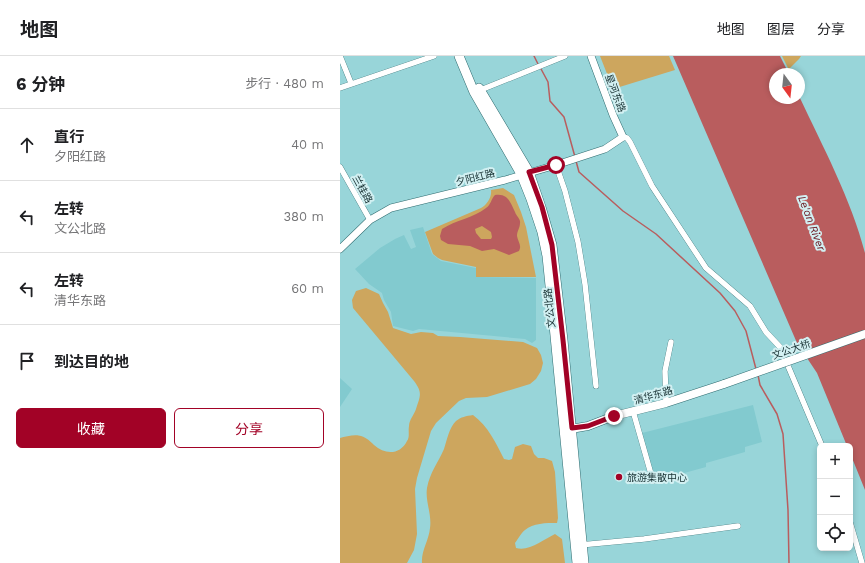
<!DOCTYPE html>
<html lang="zh">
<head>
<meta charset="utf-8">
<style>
  :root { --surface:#fff; --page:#f6f6f6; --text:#202124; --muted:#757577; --line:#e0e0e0; --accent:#a20226 }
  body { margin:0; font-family:"Work Sans","Noto Sans SC",sans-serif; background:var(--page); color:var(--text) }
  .controls { position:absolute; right:12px; bottom:12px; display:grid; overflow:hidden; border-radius:6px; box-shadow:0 2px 6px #0003 }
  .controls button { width:36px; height:36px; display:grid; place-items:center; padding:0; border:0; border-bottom:1px solid var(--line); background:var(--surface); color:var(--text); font:20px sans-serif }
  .compass { position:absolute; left:429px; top:12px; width:36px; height:36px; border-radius:50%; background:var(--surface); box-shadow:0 2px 6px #0003; rotate:165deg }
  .stop { position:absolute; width:12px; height:12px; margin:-9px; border:3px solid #a20226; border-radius:50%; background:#fff }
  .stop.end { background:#a20226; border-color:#fff; box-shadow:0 1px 4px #0008 }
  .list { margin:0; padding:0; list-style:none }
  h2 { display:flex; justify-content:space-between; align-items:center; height:52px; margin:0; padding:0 16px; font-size:17px }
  h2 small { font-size:13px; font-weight:400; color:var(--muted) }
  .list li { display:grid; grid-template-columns:26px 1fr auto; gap:12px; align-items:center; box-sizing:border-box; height:72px; padding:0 16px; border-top:1px solid var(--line) }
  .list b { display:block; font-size:15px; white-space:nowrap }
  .list p { margin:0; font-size:13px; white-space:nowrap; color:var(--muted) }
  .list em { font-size:13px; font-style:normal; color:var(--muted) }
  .actions { display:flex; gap:8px; padding:12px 16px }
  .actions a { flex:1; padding:9px 0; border:1px solid var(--accent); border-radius:6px; text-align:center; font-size:14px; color:var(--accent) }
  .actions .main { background:var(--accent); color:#fff }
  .icon { flex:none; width:22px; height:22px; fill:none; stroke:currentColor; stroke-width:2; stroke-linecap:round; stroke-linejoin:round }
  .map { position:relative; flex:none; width:525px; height:507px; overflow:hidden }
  header { display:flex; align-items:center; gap:24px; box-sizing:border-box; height:56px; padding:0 20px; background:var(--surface); border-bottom:1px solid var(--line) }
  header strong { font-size:19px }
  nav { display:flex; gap:22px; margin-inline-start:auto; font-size:14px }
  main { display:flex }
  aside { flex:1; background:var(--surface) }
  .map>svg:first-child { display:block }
  .built { fill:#82cacf }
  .green { fill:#cda65e }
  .water { fill:#b95d5e; fill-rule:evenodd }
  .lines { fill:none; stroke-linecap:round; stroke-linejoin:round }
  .stream { stroke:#b95d5e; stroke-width:1.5 }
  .minor-casing { stroke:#2f6c70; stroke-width:6 }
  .tertiary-casing { stroke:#2f6c70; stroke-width:8 }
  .secondary-casing { stroke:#2f6c70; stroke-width:9 }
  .primary-casing { stroke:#2f6c70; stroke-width:10 }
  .minor { stroke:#fff; stroke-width:5.5 }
  .tertiary { stroke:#fff; stroke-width:7 }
  .secondary { stroke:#fff; stroke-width:8 }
  .primary { stroke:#fff; stroke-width:9 }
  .secondary-bridge-casing { stroke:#2f6c70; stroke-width:9; stroke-linecap:butt }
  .secondary-bridge { stroke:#fff; stroke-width:8 }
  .route { stroke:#a20226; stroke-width:5 }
  .poi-dot { fill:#a20226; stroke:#d2f0f2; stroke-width:1.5 }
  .labels { text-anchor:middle; stroke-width:4; stroke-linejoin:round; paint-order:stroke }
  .street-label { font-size:10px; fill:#173032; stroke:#d2f0f2 }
  .poi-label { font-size:10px; fill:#173032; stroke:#d2f0f2; text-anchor:start }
  .water-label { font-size:11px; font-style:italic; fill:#68111b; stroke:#d2f0f2 }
</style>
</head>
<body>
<header>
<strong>地图</strong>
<nav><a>地图</a><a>图层</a><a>分享</a></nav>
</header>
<main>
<aside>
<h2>6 分钟<small>步行 · 480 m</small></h2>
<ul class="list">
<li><svg class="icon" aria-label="ahead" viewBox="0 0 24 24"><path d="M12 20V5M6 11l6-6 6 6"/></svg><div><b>直行</b><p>夕阳红路</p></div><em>40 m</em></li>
<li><svg class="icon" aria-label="left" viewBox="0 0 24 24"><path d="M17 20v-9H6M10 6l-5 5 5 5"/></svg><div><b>左转</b><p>文公北路</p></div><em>380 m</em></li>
<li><svg class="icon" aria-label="left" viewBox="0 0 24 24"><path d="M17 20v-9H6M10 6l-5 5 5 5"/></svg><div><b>左转</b><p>清华东路</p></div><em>60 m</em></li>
<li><svg class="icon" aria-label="arrive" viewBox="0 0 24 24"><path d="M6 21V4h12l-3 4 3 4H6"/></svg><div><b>到达目的地</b></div></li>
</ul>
<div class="actions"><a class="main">收藏</a><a>分享</a></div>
</aside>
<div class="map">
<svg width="525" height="507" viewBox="0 0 525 507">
  <rect width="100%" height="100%" fill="#98d5d9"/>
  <g class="built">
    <path d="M 83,171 L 92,198 L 101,205 L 136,212 L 136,221 L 196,222 L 196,284 L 192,287 L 185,283 L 79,273 L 73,275 L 53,270 L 51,256 L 44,244 L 42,237 L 29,228 L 15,213 L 40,192 L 55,183 L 64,179 L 71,193 L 76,191 L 70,174 Z"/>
    <path d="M 0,322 L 12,333 L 0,351 Z"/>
    <path d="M 413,349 L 422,386 L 405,391 L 405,396 L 366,407 L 366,411 L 315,425 L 302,377 Z"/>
  </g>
  <g class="green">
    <path d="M 260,0 L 329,0 L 335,14 L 273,33 Z"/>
    <path d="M 442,0 L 461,0 L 459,3 L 449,13 L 448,12 Z"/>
    <path d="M 163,132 L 174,139 L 181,156 L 186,171 L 196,221 L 136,221 L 136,211 L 102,204 L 98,202 L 93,198 L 85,176 L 141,152 C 147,149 152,141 151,134 Z"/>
    <path d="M 26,232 L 39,238 L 43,247 L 48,256 L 53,272 L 71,278 L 81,276 L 93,277 L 98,280 L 120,281 L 183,286 L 197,292 L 201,299 L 203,307 L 201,315 L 196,323 L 190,328 L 147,341 L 126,342 L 119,345 L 96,367 L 91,375 L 77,422 L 75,433 L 77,478 L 74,494 L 67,507 L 0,507 L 0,382 C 6,380 16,378 21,380 C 27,382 30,385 34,389 C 45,399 60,399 67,385 C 70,381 68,375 69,370 C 69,364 74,359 76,353 C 80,340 83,337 74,325 L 13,252 L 12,244 L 16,235 Z"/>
    <path d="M 133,359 C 148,370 156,387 164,403 L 169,404 L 172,403 L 175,391 L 183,388 L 191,390 L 194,398 L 198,402 L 204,402 L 212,405 L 215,416 L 218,462 L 217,467 C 206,467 193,467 185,474 C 181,477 178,483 175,487 L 176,492 C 189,496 204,483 215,478 L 222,483 L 225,507 L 82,507 C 81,495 89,484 90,472 C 92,458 85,445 87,432 C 90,416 98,407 104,393 C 107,384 109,372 116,365 C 121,361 126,360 133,359 Z"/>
  </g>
  <g class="water">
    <path d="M 333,0 L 440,0 L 449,18 L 435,18 L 435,42 L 459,42 L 459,40 C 483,91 511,143 525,197 L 525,434 L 510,397 L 510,390 L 507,390 L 477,317 L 457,287 Z"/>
    <path d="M 155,139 C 168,137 170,146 175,156 C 176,160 181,163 180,167 C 180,172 177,175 177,180 C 178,186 182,189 179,195 L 169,199 L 154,193 L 142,195 L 130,190 L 108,188 L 101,184 L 100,180 L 102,173 C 116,164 133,162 146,152 C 151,149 151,143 155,139 ZM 142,170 L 151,176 L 152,181 L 151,183 L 141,183 L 136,177 L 135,173 Z"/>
  </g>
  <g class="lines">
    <g class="stream">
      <path d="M 194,0 L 198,8"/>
      <path d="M 200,11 L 208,26 L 210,45 L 224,61 L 235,101"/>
      <path d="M 236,105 L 239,116 L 283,155 L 316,178 L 380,237 L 395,255 L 406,275 L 416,313"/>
      <path d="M 418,319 L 420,329 L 437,358 L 443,378 L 448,454 L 449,507"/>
    </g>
    <g class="minor-casing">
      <g id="minor">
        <path d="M 0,0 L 11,27"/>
        <path d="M 0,32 L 94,0"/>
        <path d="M 138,35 L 225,0"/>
        <path d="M 283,81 L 287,82 L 290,86 L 312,130 L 366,212 L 410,250 L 426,276 L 440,291 L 482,390"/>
        <path d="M 216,109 L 225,135 L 238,186 L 245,228 L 256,330"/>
        <path d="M 0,111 L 30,164"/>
        <path d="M 326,347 L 325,315 L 331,286"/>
        <path d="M 293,355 L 313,425"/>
        <path d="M 510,466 L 522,507"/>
        <path d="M 240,489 L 304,483 L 398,470"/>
      </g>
    </g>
    <g class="tertiary-casing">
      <path id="tertiary" d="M 0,193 L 30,164 L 51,152 L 165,124 L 216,109 L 265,93 L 283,81 L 273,59 L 251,0"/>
    </g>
    <g class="secondary-casing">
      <path id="secondary" d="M 225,374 L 248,370 L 274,360 L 326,347 L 384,328"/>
    </g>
    <g class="primary-casing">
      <g id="primary">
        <path d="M 119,0 L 134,36 L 181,118 L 191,143 L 202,176 L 207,200 L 213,259 L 237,507"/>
        <path d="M 139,32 L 189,116 L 201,151 L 212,189 L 223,284 L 244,507"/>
      </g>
    </g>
    <use href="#minor" class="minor"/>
    <use href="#tertiary" class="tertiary"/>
    <use href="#secondary" class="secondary"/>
    <use href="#primary" class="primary"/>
    <g class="secondary-bridge-casing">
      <path id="secondary-bridge" d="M 384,328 L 525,278"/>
    </g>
    <use href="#secondary-bridge" class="secondary-bridge"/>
  </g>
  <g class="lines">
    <path class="route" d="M 216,109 L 189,116 L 202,151 L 212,189 L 223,284 L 232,372 L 248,370 L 274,360"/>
  </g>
  <circle class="poi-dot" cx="279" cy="421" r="4"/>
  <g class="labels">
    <g class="street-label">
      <text transform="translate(276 37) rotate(69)" y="4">星河东路</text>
      <text transform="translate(135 121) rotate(-14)" y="4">夕阳红路</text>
      <text transform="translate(23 133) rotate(61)" y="4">兰桂路</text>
      <text transform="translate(209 252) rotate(-96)" y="4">文公北路</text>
      <text transform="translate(451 293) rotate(-19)" y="4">文公大桥</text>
      <text transform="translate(313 339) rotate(-16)" y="4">清华东路</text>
    </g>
    <g class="poi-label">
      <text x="287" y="425">旅游集散中心</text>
    </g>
    <g class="water-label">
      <text transform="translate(472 167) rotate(69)" y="4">Le'an River</text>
    </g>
  </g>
</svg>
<div class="controls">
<button>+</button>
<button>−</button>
<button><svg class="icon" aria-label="locate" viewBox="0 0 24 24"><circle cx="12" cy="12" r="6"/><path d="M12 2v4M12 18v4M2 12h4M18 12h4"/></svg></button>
</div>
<svg class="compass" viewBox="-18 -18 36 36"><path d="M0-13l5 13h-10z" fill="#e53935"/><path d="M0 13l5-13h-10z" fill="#757577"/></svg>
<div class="stop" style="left:216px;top:109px"></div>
<div class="stop end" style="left:274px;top:360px"></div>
</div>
</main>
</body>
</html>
